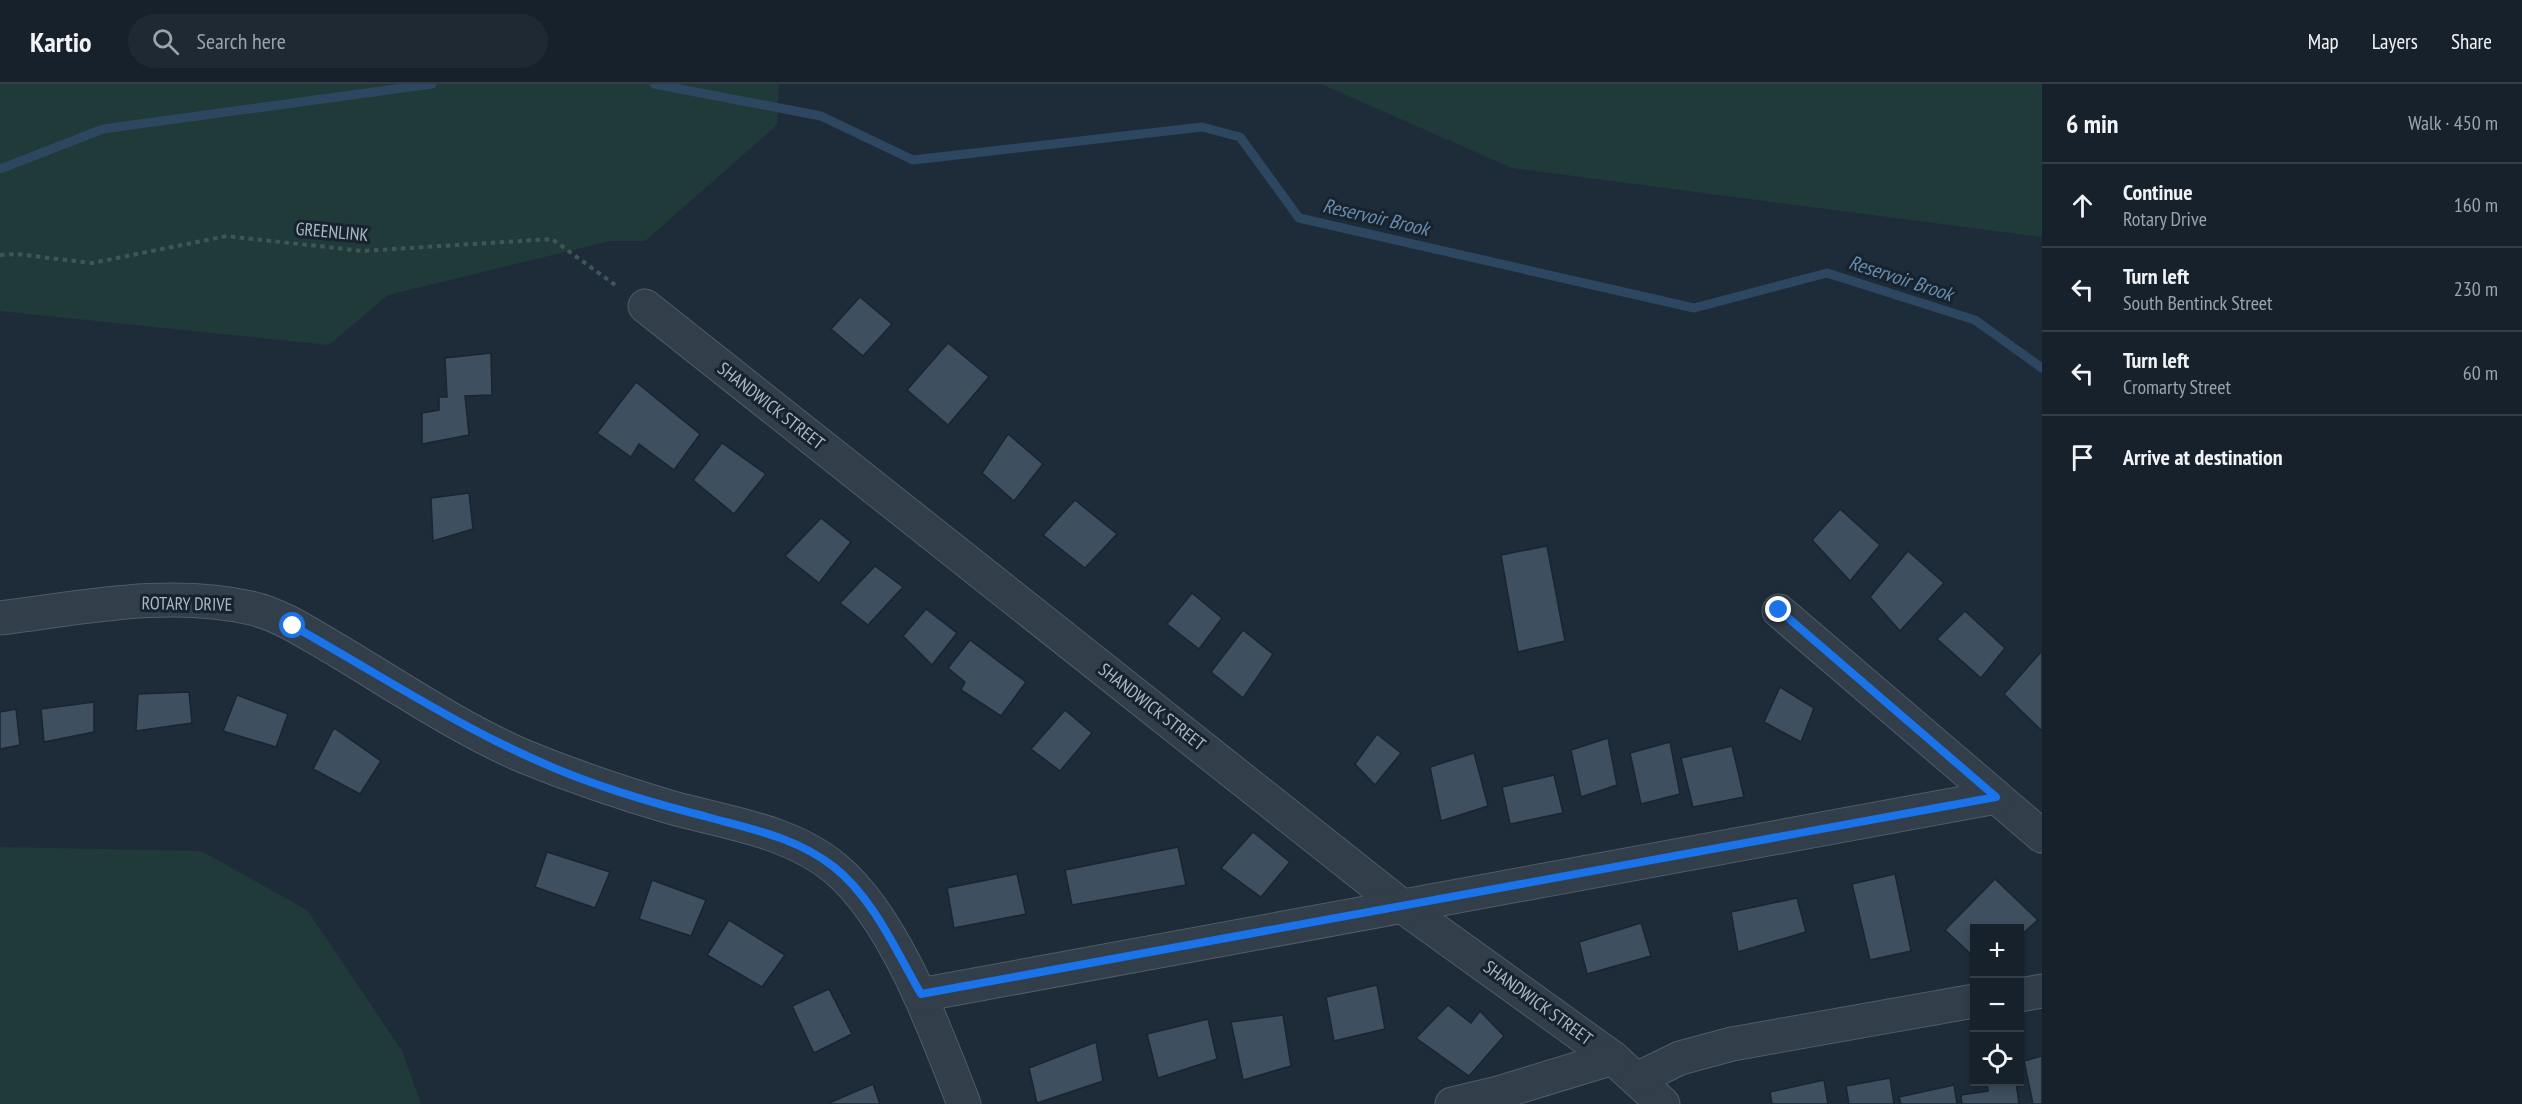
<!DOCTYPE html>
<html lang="en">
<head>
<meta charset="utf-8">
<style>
  :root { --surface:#16212b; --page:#1f2933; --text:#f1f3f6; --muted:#9ea3a9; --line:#353e47 }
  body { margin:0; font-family:"PT Sans Narrow",sans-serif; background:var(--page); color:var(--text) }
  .controls { position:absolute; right:18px; bottom:18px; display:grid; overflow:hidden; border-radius:0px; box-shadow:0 3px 9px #0003 }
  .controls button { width:54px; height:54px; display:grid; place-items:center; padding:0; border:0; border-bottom:2px solid var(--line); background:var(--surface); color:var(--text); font:30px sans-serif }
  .stop { position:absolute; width:18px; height:18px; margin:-14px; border:4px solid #1a73e8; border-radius:50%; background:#fff }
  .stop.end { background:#1a73e8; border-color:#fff; box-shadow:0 2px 6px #0008 }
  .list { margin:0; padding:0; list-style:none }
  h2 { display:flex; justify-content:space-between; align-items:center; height:78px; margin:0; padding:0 24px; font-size:26px }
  h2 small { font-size:20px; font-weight:400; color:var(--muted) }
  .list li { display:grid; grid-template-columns:39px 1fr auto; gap:18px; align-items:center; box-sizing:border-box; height:84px; padding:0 24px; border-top:2px solid var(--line) }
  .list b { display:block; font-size:22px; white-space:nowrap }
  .list p { margin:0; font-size:20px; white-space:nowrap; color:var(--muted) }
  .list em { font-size:20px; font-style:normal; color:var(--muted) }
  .icon { flex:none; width:33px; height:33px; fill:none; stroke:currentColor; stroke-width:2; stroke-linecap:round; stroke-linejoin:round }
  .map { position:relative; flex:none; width:2042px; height:1020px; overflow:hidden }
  header { display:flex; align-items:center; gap:36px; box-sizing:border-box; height:84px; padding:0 30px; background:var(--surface); border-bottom:2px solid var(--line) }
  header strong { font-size:28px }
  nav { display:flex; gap:33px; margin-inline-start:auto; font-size:21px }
  .search { width:420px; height:54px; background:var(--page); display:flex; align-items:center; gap:15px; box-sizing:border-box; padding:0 21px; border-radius:33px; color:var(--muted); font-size:22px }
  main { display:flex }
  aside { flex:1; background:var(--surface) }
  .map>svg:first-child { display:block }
  .green { fill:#203a3a }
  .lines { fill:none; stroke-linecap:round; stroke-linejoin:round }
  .stream { stroke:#2d4760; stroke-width:9 }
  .building { fill:#3e4f5f; stroke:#192530; stroke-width:1.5 }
  .minor-casing { stroke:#4f5b68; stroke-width:35 }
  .path { stroke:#3d5758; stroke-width:4; stroke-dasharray:4.5 4.5; stroke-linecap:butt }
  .minor { stroke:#323e4a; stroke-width:33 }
  .route { stroke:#1a73e8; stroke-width:8 }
  .labels { text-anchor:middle; stroke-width:6; stroke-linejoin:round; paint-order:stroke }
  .street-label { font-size:18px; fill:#acb8c7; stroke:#17232e }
  .water-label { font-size:20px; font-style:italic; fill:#688cae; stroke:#17232e }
</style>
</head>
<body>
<header>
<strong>Kartio</strong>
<div class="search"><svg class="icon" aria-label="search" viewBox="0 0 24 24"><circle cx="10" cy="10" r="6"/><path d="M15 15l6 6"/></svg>Search here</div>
<nav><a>Map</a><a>Layers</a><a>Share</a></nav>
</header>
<main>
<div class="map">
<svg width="2042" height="1020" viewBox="0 0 2042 1020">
  <rect width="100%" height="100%" fill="#1e2c39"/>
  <g class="green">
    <path d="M 0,0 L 779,0 L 777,41 L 645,157 L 610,157 L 388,211 L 329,261 L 0,227 Z"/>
    <path d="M 1321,0 L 2042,0 L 2042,153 L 1512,84 Z"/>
    <path d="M 0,763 L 201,767 L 307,826 L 402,967 L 421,1020 L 0,1020 Z"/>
  </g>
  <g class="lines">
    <g class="stream">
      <path d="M 654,0 L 821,32 L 913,76 L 1202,43 L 1240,53 L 1299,134 L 1694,224 L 1827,189 L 1975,236 L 2042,284"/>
      <path d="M 0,85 L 103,45 L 432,0"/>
    </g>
  </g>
  <g class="building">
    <path d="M 860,213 L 892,240 L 863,272 L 831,245 Z"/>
    <path d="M 948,259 L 989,293 L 948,341 L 907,306 Z"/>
    <path d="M 491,269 L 492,311 L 465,312 L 469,351 L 422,360 L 422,329 L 439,326 L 439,313 L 447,313 L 445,274 Z"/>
    <path d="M 636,298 L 700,350 L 674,386 L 639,360 L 631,373 L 597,349 Z"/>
    <path d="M 1008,350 L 1043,380 L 1014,417 L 982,389 Z"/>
    <path d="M 722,359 L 766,390 L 734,430 L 693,396 Z"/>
    <path d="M 469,409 L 473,445 L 433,457 L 431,414 Z"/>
    <path d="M 1075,416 L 1117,450 L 1085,484 L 1043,451 Z"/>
    <path d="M 1840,425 L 1880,461 L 1850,497 L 1812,456 Z"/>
    <path d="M 821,434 L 851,458 L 819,499 L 785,472 Z"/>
    <path d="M 1547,462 L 1565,557 L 1518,568 L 1501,471 Z"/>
    <path d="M 1908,467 L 1944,499 L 1900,547 L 1870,513 Z"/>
    <path d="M 875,482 L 903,503 L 868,541 L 840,519 Z"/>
    <path d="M 1192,509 L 1222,534 L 1199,565 L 1167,540 Z"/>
    <path d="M 926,525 L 957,549 L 932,581 L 903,552 Z"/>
    <path d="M 1965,527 L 2005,564 L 1981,594 L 1937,555 Z"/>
    <path d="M 1243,546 L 1273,570 L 1243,614 L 1211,588 Z"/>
    <path d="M 970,556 L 1026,598 L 1001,632 L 961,606 L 965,598 L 948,584 Z"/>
    <path d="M 2041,568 L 2042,569 L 2042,647 L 2004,610 Z"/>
    <path d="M 1780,603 L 1814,624 L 1801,658 L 1764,638 Z"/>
    <path d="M 189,608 L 192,639 L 136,647 L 138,610 Z"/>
    <path d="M 237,611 L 288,630 L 276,663 L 223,647 Z"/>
    <path d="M 94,618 L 94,648 L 44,658 L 41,625 Z"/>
    <path d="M 16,625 L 20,661 L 0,665 L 0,628 Z"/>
    <path d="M 1065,626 L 1092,649 L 1060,687 L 1031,665 Z"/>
    <path d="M 334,644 L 381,677 L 360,710 L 313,685 Z"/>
    <path d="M 1377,650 L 1401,669 L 1375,701 L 1355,680 Z"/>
    <path d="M 1608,654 L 1617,701 L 1581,713 L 1571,666 Z"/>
    <path d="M 1670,658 L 1680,710 L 1641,720 L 1630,669 Z"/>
    <path d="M 1732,662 L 1744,713 L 1693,723 L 1681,674 Z"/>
    <path d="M 1474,669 L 1488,722 L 1441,737 L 1430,683 Z"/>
    <path d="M 1554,691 L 1563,729 L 1510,740 L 1502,703 Z"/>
    <path d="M 1253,748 L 1290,778 L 1261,813 L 1221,784 Z"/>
    <path d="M 1178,763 L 1186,801 L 1072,821 L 1065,786 Z"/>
    <path d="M 547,768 L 610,788 L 595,824 L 535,803 Z"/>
    <path d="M 1017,790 L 1026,830 L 954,844 L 947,804 Z"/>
    <path d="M 1895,790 L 1911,867 L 1870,876 L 1852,800 Z"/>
    <path d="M 1995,795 L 2038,836 L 2020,852 L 2020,844 L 1974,844 L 1974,873 L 1945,846 Z"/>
    <path d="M 652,796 L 706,816 L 691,852 L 639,835 Z"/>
    <path d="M 1797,814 L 1806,848 L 1738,868 L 1731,828 Z"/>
    <path d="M 729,836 L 785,871 L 762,903 L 707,871 Z"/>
    <path d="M 1641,839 L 1651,872 L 1587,890 L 1579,858 Z"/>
    <path d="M 1377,901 L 1385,945 L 1334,957 L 1326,913 Z"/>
    <path d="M 829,905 L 852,950 L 814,969 L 792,922 Z"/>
    <path d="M 1448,921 L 1471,939 L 1480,927 L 1504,952 L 1469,992 L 1416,954 Z"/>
    <path d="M 1283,931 L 1291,982 L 1243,996 L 1231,938 Z"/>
    <path d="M 1208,935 L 1217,975 L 1158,994 L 1147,950 Z"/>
    <path d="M 1096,958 L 1103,997 L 1037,1019 L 1029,984 Z"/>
    <path d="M 2042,972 L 2042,1020 L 2033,1020 L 2024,977 Z"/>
    <path d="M 1890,994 L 1894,1020 L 1849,1020 L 1846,1002 Z"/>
    <path d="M 1824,996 L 1828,1020 L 1772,1020 L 1770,1008 Z"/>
    <path d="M 1987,998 L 2016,998 L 2019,1020 L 1962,1020 L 1961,1011 L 1988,1007 Z"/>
    <path d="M 873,1000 L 880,1020 L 829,1020 L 829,1019 Z"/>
    <path d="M 1954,1001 L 1957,1020 L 1901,1020 L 1899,1013 Z"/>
  </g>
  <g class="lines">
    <g class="minor-casing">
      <g id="minor">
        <path d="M 645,222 L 1402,822 L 1613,974 L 1663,1020"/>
        <path d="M 1779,527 L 2042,752"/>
        <path d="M 0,534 C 81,524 169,505 251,524 C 282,531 312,552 340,568 C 400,604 459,644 523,672 C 572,692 622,709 673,724 C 728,739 791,747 836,785 C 896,836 936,948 964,1020"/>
        <path d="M 920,911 L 1996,713"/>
        <path d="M 2020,911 L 2042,907"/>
        <path d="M 1637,995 L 1680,974 L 1732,960 L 1974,917"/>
        <path d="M 1452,1020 L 1498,1009 L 1613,974"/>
      </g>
    </g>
    <path class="path" d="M 0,171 L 16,170 L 92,179 L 227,152 L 362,167 L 552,155 L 618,203"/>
    <use href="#minor" class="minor"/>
  </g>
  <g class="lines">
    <path class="route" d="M 293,542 C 386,594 473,653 574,692 C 616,708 660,721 704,732 C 750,745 796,753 834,783 C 874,815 896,867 921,910 L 1996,713 L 1779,526"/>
  </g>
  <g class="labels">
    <g class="street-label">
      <text transform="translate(332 148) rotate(5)" y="6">GREENLINK</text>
      <text transform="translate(771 322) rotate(38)" y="6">SHANDWICK STREET</text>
      <text transform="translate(187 520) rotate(1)" y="6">ROTARY DRIVE</text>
      <text transform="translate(1152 623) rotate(38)" y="6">SHANDWICK STREET</text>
      <text transform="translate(1538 919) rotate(36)" y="6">SHANDWICK STREET</text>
    </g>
    <g class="water-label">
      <text transform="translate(1376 133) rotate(13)" y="7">Reservoir Brook</text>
      <text transform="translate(1901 194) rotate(18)" y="7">Reservoir Brook</text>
    </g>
  </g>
</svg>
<div class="controls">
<button>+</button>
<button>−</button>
<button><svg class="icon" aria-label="locate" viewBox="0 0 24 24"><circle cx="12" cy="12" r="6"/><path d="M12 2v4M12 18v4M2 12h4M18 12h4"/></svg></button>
</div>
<div class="stop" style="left:293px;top:542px"></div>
<div class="stop end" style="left:1779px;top:526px"></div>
</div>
<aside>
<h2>6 min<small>Walk · 450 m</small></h2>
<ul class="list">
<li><svg class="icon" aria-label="ahead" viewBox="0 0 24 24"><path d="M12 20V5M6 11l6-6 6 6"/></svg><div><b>Continue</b><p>Rotary Drive</p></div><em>160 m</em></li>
<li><svg class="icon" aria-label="left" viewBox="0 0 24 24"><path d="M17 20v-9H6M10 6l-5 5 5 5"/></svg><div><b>Turn left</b><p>South Bentinck Street</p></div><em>230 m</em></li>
<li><svg class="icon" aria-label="left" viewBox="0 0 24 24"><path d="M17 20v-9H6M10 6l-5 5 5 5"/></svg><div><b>Turn left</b><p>Cromarty Street</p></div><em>60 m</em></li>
<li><svg class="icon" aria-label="arrive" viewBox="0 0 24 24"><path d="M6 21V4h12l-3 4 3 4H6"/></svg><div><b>Arrive at destination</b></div></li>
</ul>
</aside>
</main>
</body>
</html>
